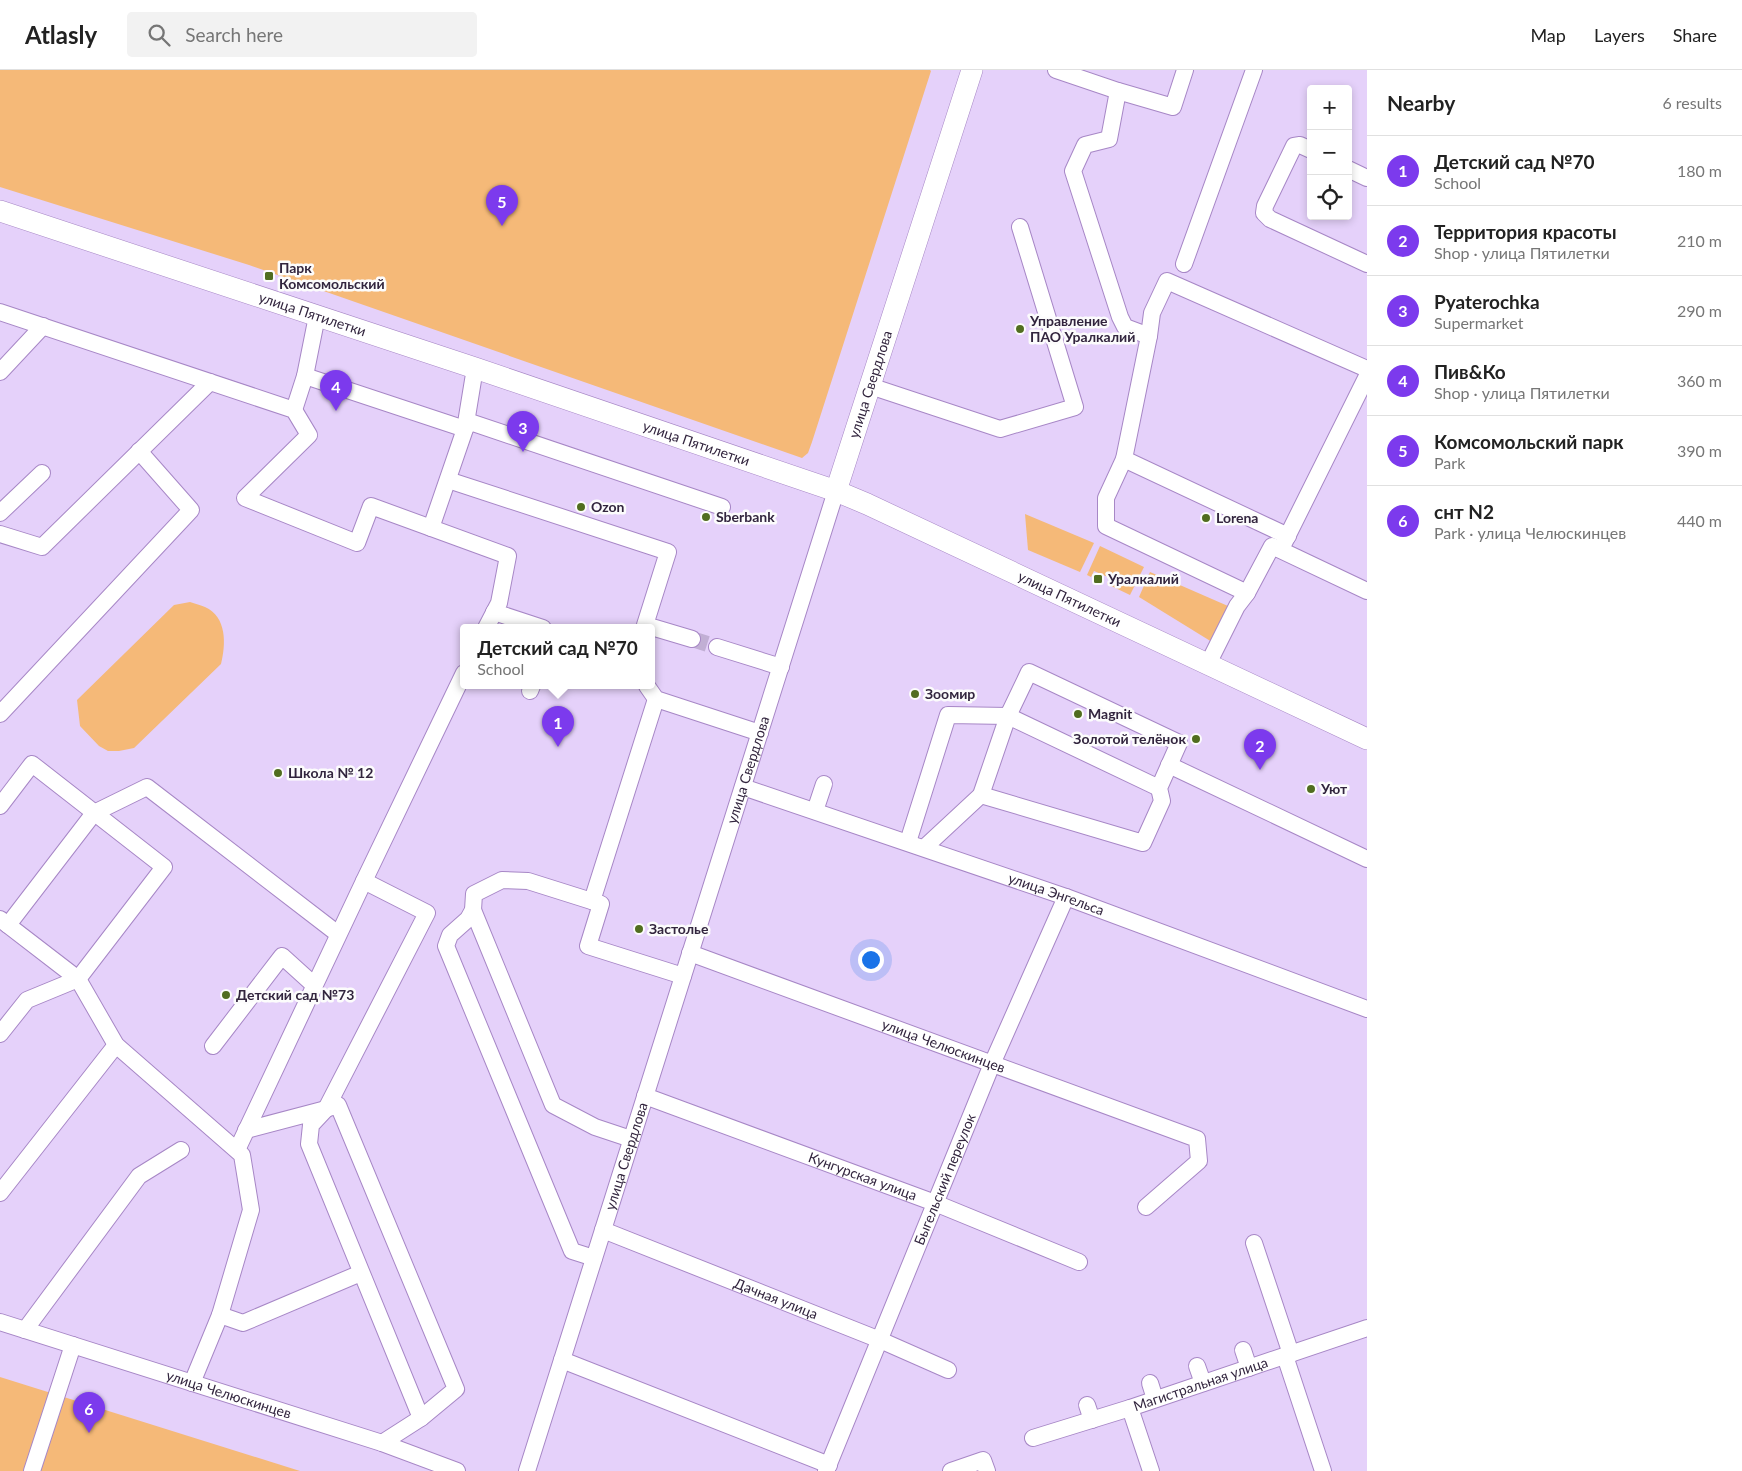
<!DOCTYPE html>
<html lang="en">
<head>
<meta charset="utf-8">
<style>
  :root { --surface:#fff; --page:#f2f2f2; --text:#222; --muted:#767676; --line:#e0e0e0; --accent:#7c3aed }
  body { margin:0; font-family:Lato,sans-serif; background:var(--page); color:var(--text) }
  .controls { position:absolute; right:15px; top:15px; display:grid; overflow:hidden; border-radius:5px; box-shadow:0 2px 8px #0003 }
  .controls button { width:45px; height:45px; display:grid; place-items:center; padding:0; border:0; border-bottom:1px solid var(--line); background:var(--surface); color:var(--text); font:25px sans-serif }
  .you { position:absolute; left:870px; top:889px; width:18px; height:18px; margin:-12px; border:4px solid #fff; border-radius:50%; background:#1a73e8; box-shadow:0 0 0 8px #1a73e833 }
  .badge { display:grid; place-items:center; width:32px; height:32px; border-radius:50%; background:var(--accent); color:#fff; font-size:16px; font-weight:700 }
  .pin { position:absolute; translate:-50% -41px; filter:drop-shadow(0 1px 2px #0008) }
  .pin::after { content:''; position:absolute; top:26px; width:18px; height:15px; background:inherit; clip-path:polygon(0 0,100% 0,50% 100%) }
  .popup { position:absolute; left:460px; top:554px; width:195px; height:65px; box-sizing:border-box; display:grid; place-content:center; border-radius:5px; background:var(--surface); filter:drop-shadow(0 1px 4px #0005); font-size:16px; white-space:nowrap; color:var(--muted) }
  .popup b { font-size:19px; color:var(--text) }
  .popup::after { content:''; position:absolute; left:50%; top:100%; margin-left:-10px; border:10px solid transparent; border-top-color:var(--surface) }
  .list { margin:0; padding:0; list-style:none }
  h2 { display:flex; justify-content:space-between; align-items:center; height:65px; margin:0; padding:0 20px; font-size:21px }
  h2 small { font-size:16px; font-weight:400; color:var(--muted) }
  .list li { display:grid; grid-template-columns:32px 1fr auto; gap:15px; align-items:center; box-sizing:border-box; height:70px; padding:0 20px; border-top:1px solid var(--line) }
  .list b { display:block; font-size:19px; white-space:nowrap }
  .list p { margin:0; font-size:16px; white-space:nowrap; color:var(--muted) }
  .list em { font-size:16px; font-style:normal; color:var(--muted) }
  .icon { flex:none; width:28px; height:28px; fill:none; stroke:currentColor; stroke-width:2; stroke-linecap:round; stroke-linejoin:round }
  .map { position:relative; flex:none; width:1367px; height:1401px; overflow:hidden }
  header { display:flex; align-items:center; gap:30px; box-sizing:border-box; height:70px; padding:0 25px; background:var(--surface); border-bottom:1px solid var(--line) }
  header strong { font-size:24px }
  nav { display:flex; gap:28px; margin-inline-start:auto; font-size:18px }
  .search { width:350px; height:45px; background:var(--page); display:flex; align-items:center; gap:12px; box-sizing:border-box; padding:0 18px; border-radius:5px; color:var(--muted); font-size:19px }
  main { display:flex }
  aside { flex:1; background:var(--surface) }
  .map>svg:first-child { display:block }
  .green { fill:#f5b978 }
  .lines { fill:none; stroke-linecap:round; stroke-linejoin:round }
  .minor-tunnel { stroke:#c1afd4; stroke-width:16; stroke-dasharray:16 8; stroke-linecap:butt }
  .minor-casing { stroke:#a787c6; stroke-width:18 }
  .major-casing { stroke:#a787c6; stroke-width:22 }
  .minor { stroke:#fff; stroke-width:16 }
  .major { stroke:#fff; stroke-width:21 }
  .poi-dot { fill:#516d20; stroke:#fcfcfc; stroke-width:2 }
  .labels { text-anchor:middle; stroke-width:5; stroke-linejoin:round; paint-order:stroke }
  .poi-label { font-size:14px; font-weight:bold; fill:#32253e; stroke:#fcfcfc; text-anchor:start }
  .street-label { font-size:14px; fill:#32253e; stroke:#fcfcfc }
</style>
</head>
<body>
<header>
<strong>Atlasly</strong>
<div class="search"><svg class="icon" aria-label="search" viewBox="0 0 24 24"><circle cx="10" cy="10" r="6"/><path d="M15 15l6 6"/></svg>Search here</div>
<nav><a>Map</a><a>Layers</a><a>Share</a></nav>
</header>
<main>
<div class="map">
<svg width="1367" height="1401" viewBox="0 0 1367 1401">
  <rect width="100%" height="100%" fill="#e5d1fa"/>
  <g class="green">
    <path d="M 0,0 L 930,0 L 931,1 L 812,372 L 808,383 L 802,388 L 249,195 L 0,117 Z"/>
    <path d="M 1025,444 L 1094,473 L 1080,502 L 1028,480 Z"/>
    <path d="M 1100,476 L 1144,497 L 1130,525 L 1107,514 L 1110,508 L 1094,501 L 1091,507 L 1087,505 Z"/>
    <path d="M 1150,502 L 1228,536 L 1212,572 L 1139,527 Z"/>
    <path d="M 190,532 C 195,534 201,535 205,537 C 227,547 226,574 221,594 L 134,678 L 119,681 L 108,681 L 99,676 L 80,656 L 77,630 L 174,535 Z"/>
    <path d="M 0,1307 L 300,1401 L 0,1401 Z"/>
  </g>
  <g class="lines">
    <path class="minor-tunnel" d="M 692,569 L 717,577"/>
    <g class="minor-casing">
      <g id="minor">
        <path d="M 1056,0 L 1118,21 L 1173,37 L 1185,0"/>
        <path d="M 1118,21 L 1109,69 L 1085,75 L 1073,101 L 1120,247 L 1125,257 L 1149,266 L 1124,389 L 1106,428 L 1106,456 L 1247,523"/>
        <path d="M 1311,80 L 1300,75 L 1294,76 L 1265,136 L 1264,143 L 1270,149 L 1367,194"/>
        <path d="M 1348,99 L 1367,108"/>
        <path d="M 1184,194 L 1254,0"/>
        <path d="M 0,242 L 294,340 L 309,365 L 245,428 L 357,473 L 371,436 L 508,486 L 499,533 L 486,558"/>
        <path d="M 1149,266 L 1152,243 L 1167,211 L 1367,299"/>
        <path d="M 0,302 L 43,256"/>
        <path d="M 305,306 L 465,359"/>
        <path d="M 870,316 L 1000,359 L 1075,337 L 1020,157"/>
        <path d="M 294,340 L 305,306 L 317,246"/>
        <path d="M 467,351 L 722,437"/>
        <path d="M 1124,389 L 1288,466"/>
        <path d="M 448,410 L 668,482 L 645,555 L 692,569"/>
        <path d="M 0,443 L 42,403"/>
        <path d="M 431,458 L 465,359 L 475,298"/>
        <path d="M 0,464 L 42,477 L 210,312"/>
        <path d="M 1281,479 L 1367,306"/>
        <path d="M 494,542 L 543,558"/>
        <path d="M 717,577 L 781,597"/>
        <path d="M 1208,594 L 1237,536 L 1247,523 L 1272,476 L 1367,521"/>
        <path d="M 647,616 L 656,629 L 760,663"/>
        <path d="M 530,621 L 532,616"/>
        <path d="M 0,644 L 191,440 L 139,381"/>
        <path d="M 1169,695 L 1367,789"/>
        <path id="s1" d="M 743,717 L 1066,827 L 1367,939"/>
        <path d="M 0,736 L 32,694 L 164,797 L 78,909 L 27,930 L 0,964"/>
        <path d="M 815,741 L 824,714"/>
        <path d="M 908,772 L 948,645 L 1008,646 L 1029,602 L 1179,673 L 1159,718 L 1162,731 L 1143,773 L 981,725"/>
        <path d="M 925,777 L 981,725 L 1008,646 L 1159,718"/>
        <path d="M 364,811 L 427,843 L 326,1039 L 338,1035 L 456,1319 L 421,1348 L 382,1373"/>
        <path d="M 592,831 L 656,629"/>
        <path d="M 473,840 L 553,1035 L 595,1057 L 631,1069"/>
        <path d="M 0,849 L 78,909 L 116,975 L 242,1085 L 251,1140 L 220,1245 L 192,1313"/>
        <path d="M 8,855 L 94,743 L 147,717 L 338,864"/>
        <path id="s2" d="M 690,883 L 1197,1069 L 1199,1091 L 1146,1137"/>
        <path d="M 213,976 L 282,886 L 314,915"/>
        <path id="s3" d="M 645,1026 L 935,1133 L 1079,1192"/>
        <path d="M 246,1060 L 326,1039 L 311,1055 L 309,1074 L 421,1348"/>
        <path d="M 237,1080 L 364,811 L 464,603"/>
        <path d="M 0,1123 L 116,975"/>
        <path id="s4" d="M 603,1160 L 880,1270 L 948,1300"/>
        <path d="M 1254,1173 L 1291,1284"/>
        <path d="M 594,1188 L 572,1181 L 446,876 L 450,865 L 468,849 L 473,840 L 474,824 L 502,810 L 528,811 L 601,834 L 588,876 L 683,906"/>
        <path d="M 220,1245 L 243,1253 L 361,1203"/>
        <path id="s5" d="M 0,1252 L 382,1373 L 457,1401"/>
        <path d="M 25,1260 L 139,1106 L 181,1080"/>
        <path d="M 1243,1280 L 1249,1298"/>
        <path d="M 1285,1286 L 1323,1401"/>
        <path d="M 562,1290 L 829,1395"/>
        <path d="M 1197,1296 L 1203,1313"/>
        <path d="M 1150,1313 L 1155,1329"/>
        <path d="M 1087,1335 L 1092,1350"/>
        <path d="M 1130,1338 L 1151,1401"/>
        <path id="s6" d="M 1033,1368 L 1130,1338 L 1367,1258"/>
        <path d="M 32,1401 L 73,1275"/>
        <path id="s7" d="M 527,1401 L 836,421"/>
        <path id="s8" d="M 826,1401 L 992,994 L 1066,827"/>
        <path d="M 951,1401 L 983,1390 L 987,1401"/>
      </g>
    </g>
    <g class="major-casing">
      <g id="major">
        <path id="s9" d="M 0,141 L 475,298 L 836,421 L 867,434 L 1367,669"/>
        <path id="s10" d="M 836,421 L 972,0"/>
      </g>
    </g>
    <use href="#minor" class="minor"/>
    <use href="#major" class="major"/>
  </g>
  <g class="poi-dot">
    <rect x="264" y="201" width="10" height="10" rx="2.5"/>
    <circle cx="1020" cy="259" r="5"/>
    <circle cx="581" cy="437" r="5"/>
    <circle cx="706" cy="447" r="5"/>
    <circle cx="1206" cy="448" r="5"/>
    <rect x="1093" y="504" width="10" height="10" rx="2.5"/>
    <circle cx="915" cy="624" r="5"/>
    <circle cx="1078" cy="644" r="5"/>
    <circle cx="1196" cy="669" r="5"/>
    <circle cx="278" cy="703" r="5"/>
    <circle cx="1311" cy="719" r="5"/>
    <circle cx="639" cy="859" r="5"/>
    <circle cx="226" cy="925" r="5"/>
  </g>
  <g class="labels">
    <g class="poi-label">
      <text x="279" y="203">Парк<tspan x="279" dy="16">Комсомольский</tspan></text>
      <text x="1030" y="256">Управление<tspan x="1030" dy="16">ПАО Уралкалий</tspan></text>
      <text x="591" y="442">Ozon</text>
      <text x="716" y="452">Sberbank</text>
      <text x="1216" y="453">Lorena</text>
      <text x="1108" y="514">Уралкалий</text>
      <text x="925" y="629">Зоомир</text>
      <text x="1088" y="649">Magnit</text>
      <text x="1186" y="674" text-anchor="end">Золотой телёнок</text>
      <text x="288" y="708">Школа № 12</text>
      <text x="1321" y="724">Уют</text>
      <text x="649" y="864">Застолье</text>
      <text x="236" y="930">Детский сад №73</text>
    </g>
    <g class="street-label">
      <text dy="5" stroke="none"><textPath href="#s9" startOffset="329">улица Пятилетки</textPath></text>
      <text dy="5" stroke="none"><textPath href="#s10" startOffset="112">улица Свердлова</textPath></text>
      <text dy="5" stroke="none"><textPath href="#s9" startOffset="734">улица Пятилетки</textPath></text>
      <text dy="5" stroke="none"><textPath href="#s9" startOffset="1139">улица Пятилетки</textPath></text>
      <text dy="5" stroke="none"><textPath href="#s7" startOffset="735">улица Свердлова</textPath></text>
      <text dy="5" stroke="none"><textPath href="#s1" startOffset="331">улица Энгельса</textPath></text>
      <text dy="5" stroke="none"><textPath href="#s2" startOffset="270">улица Челюскинцев</textPath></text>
      <text dy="5" stroke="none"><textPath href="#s7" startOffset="330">улица Свердлова</textPath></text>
      <text dy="5" stroke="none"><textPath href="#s3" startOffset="232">Кунгурская улица</textPath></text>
      <text dy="5" stroke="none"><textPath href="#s8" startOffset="315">Быгельский переулок</textPath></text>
      <text dy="5" stroke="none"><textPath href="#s4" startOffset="186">Дачная улица</textPath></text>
      <text dy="5" stroke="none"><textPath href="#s6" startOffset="176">Магистральная улица</textPath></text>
      <text dy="5" stroke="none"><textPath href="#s5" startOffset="240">улица Челюскинцев</textPath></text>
    </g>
  </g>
</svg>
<div class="controls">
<button>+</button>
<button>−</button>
<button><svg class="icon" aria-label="locate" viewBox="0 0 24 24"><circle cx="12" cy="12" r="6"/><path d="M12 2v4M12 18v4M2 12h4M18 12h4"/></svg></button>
</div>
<div class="you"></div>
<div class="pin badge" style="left:558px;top:677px">1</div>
<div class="popup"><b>Детский сад №70</b>School</div>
<div class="pin badge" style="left:1260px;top:700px">2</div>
<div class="pin badge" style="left:523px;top:382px">3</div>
<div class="pin badge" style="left:336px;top:341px">4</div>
<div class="pin badge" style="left:502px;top:156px">5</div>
<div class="pin badge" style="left:89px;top:1363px">6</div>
</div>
<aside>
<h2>Nearby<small>6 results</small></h2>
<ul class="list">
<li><span class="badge">1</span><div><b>Детский сад №70</b><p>School</p></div><em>180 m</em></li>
<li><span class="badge">2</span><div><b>Территория красоты</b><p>Shop · улица Пятилетки</p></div><em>210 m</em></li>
<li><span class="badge">3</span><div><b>Pyaterochka</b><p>Supermarket</p></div><em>290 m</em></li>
<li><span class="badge">4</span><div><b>Пив&amp;Ко</b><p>Shop · улица Пятилетки</p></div><em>360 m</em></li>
<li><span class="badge">5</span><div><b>Комсомольский парк</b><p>Park</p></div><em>390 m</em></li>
<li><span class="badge">6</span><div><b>снт N2</b><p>Park · улица Челюскинцев</p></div><em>440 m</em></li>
</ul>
</aside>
</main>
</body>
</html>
